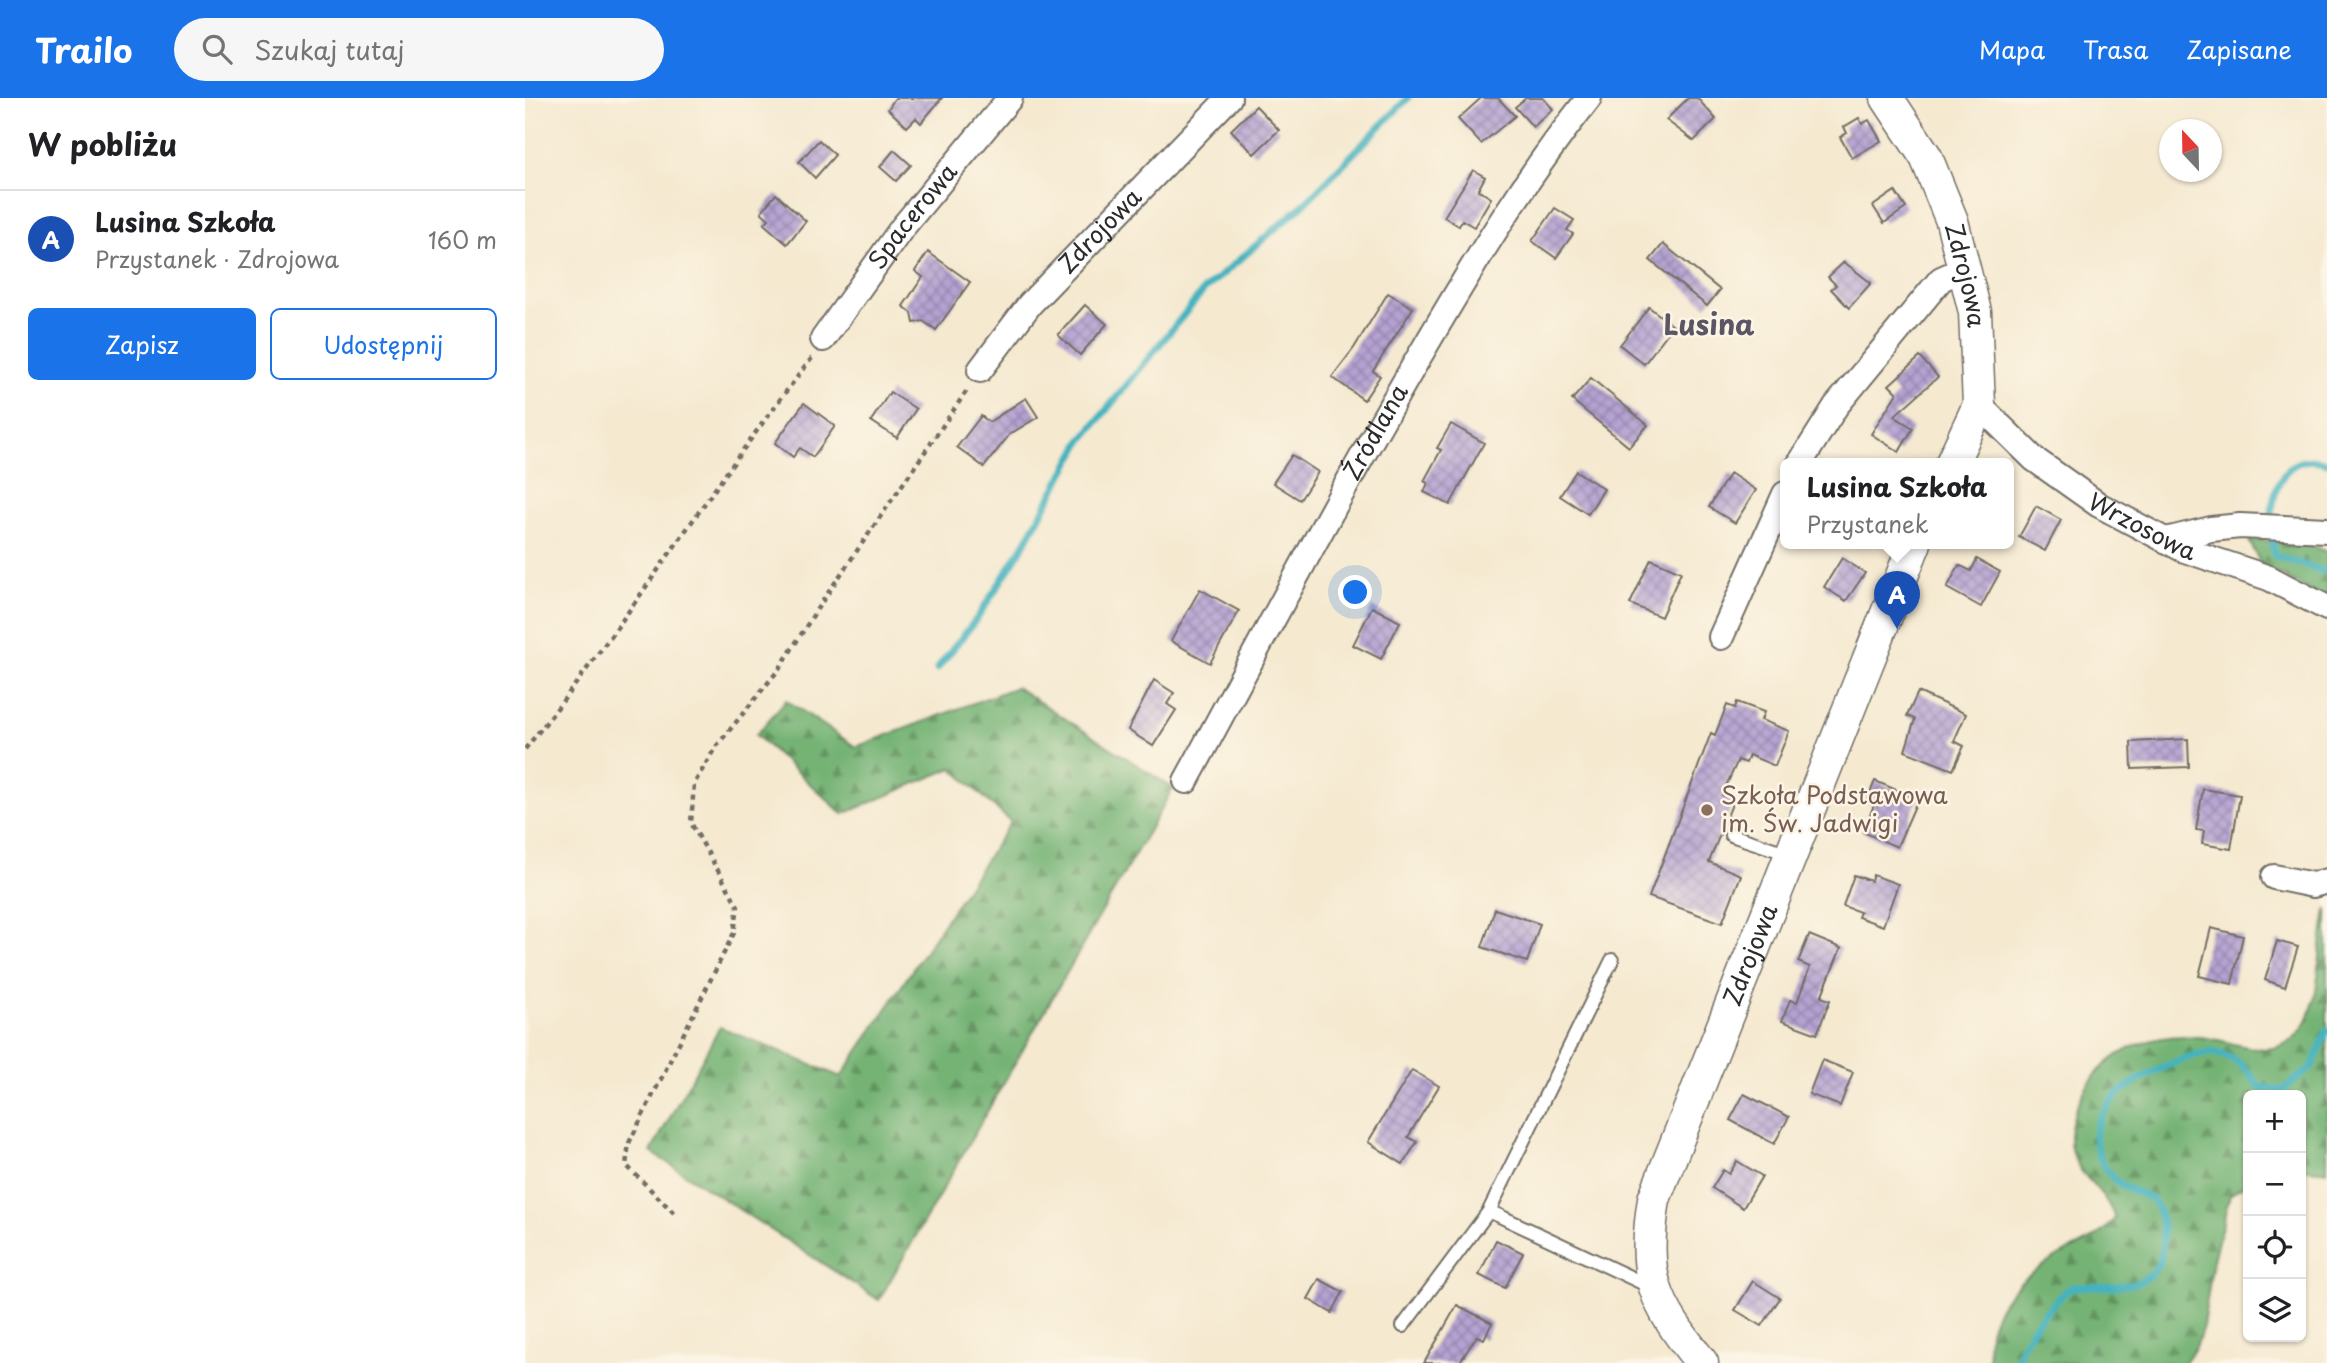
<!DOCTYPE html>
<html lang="pl">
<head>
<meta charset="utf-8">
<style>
  :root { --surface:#fff; --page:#f6f6f6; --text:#202124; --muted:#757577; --line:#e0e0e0; --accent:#1a73e8 }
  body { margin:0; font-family:"Playpen Sans",sans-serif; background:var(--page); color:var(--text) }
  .controls { position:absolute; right:21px; bottom:21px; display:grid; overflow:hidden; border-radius:10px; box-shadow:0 2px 5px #0004 }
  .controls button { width:63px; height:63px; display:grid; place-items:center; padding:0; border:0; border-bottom:2px solid var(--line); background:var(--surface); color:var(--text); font:35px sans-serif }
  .compass { position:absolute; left:1634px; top:21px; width:63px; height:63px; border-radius:50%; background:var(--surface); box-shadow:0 2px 5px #0004; rotate:338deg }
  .you { position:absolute; left:831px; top:495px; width:24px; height:24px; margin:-18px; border:5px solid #fff; border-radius:50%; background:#1a73e8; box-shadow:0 0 0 10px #1a73e833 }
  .badge { display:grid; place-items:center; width:46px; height:46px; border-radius:50%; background:var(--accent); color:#fff; font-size:23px; font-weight:700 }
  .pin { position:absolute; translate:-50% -58px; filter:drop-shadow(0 2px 4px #0008) }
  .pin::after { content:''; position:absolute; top:37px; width:24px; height:21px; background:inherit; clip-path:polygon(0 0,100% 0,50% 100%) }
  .popup { position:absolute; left:1255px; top:360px; width:234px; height:91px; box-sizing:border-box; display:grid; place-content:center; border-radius:10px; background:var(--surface); filter:drop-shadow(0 2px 5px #0005); font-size:23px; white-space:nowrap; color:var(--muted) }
  .popup b { font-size:26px; color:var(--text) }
  .popup::after { content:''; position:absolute; left:50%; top:100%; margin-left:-14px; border:14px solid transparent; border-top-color:var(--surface) }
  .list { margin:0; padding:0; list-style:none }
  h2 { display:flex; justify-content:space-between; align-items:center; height:91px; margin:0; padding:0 28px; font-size:30px }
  h2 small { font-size:23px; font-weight:400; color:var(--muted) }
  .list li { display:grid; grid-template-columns:46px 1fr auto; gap:21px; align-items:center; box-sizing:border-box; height:98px; padding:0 28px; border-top:2px solid var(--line) }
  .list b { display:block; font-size:26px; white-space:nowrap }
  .list p { margin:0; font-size:23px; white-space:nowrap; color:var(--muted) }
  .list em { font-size:23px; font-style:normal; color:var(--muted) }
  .actions { display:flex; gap:14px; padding:21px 28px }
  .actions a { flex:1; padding:16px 0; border:2px solid var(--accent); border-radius:10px; text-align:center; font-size:24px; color:var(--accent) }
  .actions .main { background:var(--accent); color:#fff }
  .icon { flex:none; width:38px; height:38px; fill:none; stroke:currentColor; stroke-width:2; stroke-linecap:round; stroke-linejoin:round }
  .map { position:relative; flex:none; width:1802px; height:1265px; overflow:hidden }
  header { display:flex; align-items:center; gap:42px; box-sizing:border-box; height:98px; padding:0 35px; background:var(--accent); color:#fff }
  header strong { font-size:33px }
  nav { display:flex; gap:38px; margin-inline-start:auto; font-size:24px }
  .search { width:490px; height:63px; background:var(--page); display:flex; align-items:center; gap:18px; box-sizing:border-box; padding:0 24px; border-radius:38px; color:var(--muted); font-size:26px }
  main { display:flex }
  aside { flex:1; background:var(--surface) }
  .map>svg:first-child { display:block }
  .forest { fill:url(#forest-firs); stroke:#506f50; stroke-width:2 }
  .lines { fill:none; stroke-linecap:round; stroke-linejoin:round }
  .stream { stroke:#44b3bf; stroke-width:7 }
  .building { fill:url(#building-cross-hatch) }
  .service-casing { stroke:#726e65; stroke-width:16 }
  .minor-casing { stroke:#726e65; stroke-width:28 }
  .tertiary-casing { stroke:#726e65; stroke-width:35 }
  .path { stroke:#726e65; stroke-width:4.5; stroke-dasharray:5 5; stroke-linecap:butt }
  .service { stroke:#fff; stroke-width:12 }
  .minor { stroke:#fff; stroke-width:24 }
  .tertiary { stroke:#fff; stroke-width:32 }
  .education-dot { fill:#8d6e63; stroke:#fcf5e5; stroke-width:2.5 }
  .labels { text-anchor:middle; stroke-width:5; stroke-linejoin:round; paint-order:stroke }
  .street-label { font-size:24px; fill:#2b2b2b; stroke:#fcf5e5 }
  .education-label { font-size:24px; fill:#785e54; stroke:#fcf5e5; text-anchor:start }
  .quarter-label { font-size:28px; font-weight:bold; fill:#5b5565; stroke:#fcf5e5 }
</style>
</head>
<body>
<header>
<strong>Trailo</strong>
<div class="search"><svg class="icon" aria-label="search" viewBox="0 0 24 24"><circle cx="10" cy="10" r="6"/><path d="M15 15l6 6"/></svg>Szukaj tutaj</div>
<nav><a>Mapa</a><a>Trasa</a><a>Zapisane</a></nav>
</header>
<main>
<aside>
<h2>W pobliżu<small></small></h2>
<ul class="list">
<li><span class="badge" style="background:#1a4fb4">A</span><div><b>Lusina Szkoła</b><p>Przystanek · Zdrojowa</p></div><em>160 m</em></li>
</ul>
<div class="actions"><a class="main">Zapisz</a><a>Udostępnij</a></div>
</aside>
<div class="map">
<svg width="1802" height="1265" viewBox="0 0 1802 1265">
  <defs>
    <pattern id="forest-firs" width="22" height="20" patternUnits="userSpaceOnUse" patternTransform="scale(1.75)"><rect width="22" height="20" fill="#75b374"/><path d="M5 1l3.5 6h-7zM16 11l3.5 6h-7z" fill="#60925f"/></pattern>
    <pattern id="building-cross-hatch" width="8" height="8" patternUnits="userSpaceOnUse" patternTransform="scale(1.75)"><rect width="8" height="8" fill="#b5a2d2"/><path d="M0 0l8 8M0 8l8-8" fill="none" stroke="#9384ab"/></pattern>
  </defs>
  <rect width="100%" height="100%" fill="#fcf5e5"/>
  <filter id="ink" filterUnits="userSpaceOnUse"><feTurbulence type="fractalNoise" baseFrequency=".0143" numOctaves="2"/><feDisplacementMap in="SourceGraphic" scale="14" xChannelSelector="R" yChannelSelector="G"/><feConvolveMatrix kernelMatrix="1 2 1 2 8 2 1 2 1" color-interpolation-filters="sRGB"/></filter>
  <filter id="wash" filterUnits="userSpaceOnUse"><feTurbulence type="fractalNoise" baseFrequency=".00686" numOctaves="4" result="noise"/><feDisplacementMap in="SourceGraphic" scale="28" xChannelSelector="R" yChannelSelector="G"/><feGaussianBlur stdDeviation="1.57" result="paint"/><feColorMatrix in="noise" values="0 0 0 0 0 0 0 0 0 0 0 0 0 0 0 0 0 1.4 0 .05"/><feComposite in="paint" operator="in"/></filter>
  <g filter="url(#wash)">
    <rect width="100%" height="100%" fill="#f5e9d0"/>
    <g class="forest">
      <path d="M 1724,442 L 1780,445 L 1802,454 L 1802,501 L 1736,467 Z"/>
      <path d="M 491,589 L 648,690 L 354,1202 L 126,1054 L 195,929 L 316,979 L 486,724 L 427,670 L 318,716 L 231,637 L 261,602 L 331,649 Z"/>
      <path d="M 1802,810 L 1802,1073 L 1776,1070 L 1776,997 L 1723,997 L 1723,1085 L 1705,1097 L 1688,1162 L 1678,1228 L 1671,1249 L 1659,1265 L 1460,1265 L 1464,1261 C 1458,1213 1492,1182 1532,1159 C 1556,1145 1571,1144 1590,1120 C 1579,1090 1555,1080 1547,1055 C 1541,1035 1550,1011 1559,994 C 1584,949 1632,933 1682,940 C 1713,944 1745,964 1772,937 C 1800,909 1791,846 1802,810 Z"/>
    </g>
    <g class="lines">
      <g class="stream">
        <path d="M 1802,365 C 1746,347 1741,422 1750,458 L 1802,474"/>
        <path d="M 412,571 L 453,519 L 499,447 L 557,342 L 679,192 L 777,108 L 883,0"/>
        <path d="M 1491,1265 C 1499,1235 1523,1209 1546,1189 C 1572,1186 1614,1196 1631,1170 C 1641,1155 1640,1118 1628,1103 C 1623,1096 1608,1094 1600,1089 C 1581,1079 1568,1053 1571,1031 C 1573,1022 1586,1002 1593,996 C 1609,982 1670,951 1690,955 C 1713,960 1721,970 1734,989 L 1758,992 L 1787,969 L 1802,932"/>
      </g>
    </g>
    <g id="blocks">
      <g class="building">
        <path d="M 370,0 L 417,0 L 396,25 L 391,20 L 382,29 L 363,11 Z"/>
        <path d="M 956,0 L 973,0 L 990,18 L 956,46 L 933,21 Z"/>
        <path d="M 1001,0 L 1018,0 L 1028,11 L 1008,29 L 990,9 Z"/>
        <path d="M 1163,0 L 1172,0 L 1191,21 L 1169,43 L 1141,22 Z"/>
        <path d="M 731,8 L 754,32 L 729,56 L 706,32 Z"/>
        <path d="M 1334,20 L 1337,26 L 1344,22 L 1356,43 L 1327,60 L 1315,39 L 1322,35 L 1319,29 Z"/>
        <path d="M 294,42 L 310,57 L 290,80 L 274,64 Z"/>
        <path d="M 369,52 L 386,67 L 371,83 L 355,69 Z"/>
        <path d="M 948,72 L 960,79 L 953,92 L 966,100 L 949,129 L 937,122 L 934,128 L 919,119 Z"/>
        <path d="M 1370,93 L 1381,110 L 1359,125 L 1348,108 Z"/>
        <path d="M 251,96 L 281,123 L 262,146 L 239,126 L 244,121 L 236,114 Z"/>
        <path d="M 1030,110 L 1049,122 L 1042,132 L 1048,136 L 1031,160 L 1007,143 Z"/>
        <path d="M 1138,146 L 1195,192 L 1182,208 L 1125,162 Z"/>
        <path d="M 403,154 L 445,184 L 411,232 L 398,223 L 389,225 L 387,215 L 378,208 L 398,179 L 390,173 Z"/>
        <path d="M 1319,164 L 1346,185 L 1324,210 L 1306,191 L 1311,187 L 1303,179 Z"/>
        <path d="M 863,195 L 888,210 L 848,273 L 855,278 L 839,302 L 807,279 L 829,250 Z"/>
        <path d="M 560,207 L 582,226 L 555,257 L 533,237 Z"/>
        <path d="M 1124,209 L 1148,228 L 1119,266 L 1095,247 Z"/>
        <path d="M 1395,259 L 1413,279 L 1369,318 L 1388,330 L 1374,354 L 1346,336 L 1372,295 L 1364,287 Z"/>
        <path d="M 1066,280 L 1123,327 L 1104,349 L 1047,302 Z"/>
        <path d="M 365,294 L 391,311 L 372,340 L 346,323 Z"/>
        <path d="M 501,300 L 513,319 L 485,336 L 459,369 L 432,349 L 456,318 L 464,324 Z"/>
        <path d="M 279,305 L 310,328 L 288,359 L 275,350 L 268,359 L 250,345 Z"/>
        <path d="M 926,326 L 959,345 L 925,407 L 899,394 L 903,385 L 899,383 L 916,352 L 912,350 Z"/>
        <path d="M 767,357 L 793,374 L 775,402 L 748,385 Z"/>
        <path d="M 1051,373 L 1079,391 L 1063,416 L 1035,398 Z"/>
        <path d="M 1205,375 L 1231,392 L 1210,425 L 1184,409 Z"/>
        <path d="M 1511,408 L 1536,422 L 1520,453 L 1494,439 Z"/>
        <path d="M 1317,460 L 1340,475 L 1321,503 L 1299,489 Z"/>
        <path d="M 1126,461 L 1156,474 L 1136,519 L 1105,506 Z"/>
        <path d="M 1452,461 L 1475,474 L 1456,509 L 1422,490 L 1434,467 L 1446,473 Z"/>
        <path d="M 675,491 L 714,513 L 685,565 L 646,543 Z"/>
        <path d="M 847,509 L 875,524 L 856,561 L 828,547 Z"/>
        <path d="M 629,582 L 649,595 L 642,606 L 651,612 L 628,648 L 603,632 Z"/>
        <path d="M 1393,594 L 1441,616 L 1429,643 L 1439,648 L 1428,672 L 1380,653 L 1390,621 L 1382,618 Z"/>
        <path d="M 1212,604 L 1239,614 L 1236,622 L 1264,633 L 1250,668 L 1224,657 L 1221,665 L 1213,662 L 1197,697 L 1209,701 L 1184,764 L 1216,777 L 1197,825 L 1124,799 L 1186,635 L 1190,637 L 1202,607 L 1210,610 Z"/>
        <path d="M 1663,641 L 1664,669 L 1607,671 L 1606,644 Z"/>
        <path d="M 1350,683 L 1393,701 L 1372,749 L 1338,734 L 1349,707 L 1341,704 Z"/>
        <path d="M 1678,691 L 1715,697 L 1706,751 L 1677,746 L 1679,733 L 1671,732 Z"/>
        <path d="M 1329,777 L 1346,783 L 1348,777 L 1373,786 L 1358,828 L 1333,819 L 1335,814 L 1318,808 Z"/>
        <path d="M 970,811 L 1015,826 L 1002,864 L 957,849 Z"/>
        <path d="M 1686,830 L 1718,838 L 1707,886 L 1674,878 Z"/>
        <path d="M 1284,837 L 1316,850 L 1296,899 L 1305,902 L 1292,936 L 1257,923 L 1265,902 L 1272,904 L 1285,869 L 1273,864 Z"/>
        <path d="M 1752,843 L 1773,849 L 1760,889 L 1740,882 Z"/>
        <path d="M 1297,962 L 1328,974 L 1315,1008 L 1284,996 Z"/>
        <path d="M 887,972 L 914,988 L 883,1039 L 892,1044 L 878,1066 L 843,1044 Z"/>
        <path d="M 1219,996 L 1264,1019 L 1249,1046 L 1205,1022 Z"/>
        <path d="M 1212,1063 L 1237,1078 L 1218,1110 L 1187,1090 L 1198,1072 L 1204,1076 Z"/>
        <path d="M 971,1142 L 998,1155 L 980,1190 L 954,1177 Z"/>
        <path d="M 794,1181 L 818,1194 L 807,1215 L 783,1201 Z"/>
        <path d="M 1228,1183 L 1255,1200 L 1237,1228 L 1210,1212 Z"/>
        <path d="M 932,1207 L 967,1225 L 959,1241 L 952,1238 L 934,1265 L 899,1265 Z"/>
      </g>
    </g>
  </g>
  <g filter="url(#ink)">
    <use href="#blocks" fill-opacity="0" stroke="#726e65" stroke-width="2"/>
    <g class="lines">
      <g class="service-casing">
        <g id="service">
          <path d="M 1206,737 L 1267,757"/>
          <path d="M 964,1113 L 1087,862"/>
          <path d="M 878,1228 L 964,1113 L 1126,1189"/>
        </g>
      </g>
      <g class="minor-casing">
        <g id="minor">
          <path id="s1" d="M 298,241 L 377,130 L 485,0"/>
          <path id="s2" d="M 455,272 L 505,206 L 704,0"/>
          <path id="s3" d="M 1454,307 L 1509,361 L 1574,407 L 1657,451 L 1744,480 L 1802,510"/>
          <path d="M 1275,365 L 1311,308 L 1416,181 L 1441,170"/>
          <path d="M 1641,442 L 1686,431 L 1715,428 L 1802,432"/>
          <path d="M 1196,539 L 1260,396"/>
          <path id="s4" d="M 661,683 C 740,537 817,390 901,247 C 952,160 1001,79 1064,0"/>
          <path d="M 1749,779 L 1788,787 L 1802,783"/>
        </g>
      </g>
      <g class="tertiary-casing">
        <g id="tertiary">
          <path id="s5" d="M 1362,0 L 1401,59 L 1427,123 L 1450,214 L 1454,307 L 1427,365"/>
          <path id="s6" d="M 1177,1265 C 1128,1204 1117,1179 1129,1101 L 1390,445"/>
        </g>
      </g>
      <g class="path">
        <path d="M 0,651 C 102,525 187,387 287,260"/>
        <path d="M 149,1115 L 101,1067 L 104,1045 L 209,835 L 213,808 L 166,725 L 169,686 L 190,650 L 255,570 L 292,511 L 443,291"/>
      </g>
      <use href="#service" class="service"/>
      <use href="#minor" class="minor"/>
      <use href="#tertiary" class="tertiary"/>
    </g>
  </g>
  <circle class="education-dot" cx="1182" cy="712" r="7"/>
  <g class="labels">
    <g class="street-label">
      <text dy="8" stroke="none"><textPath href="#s1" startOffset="152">Spacerowa</textPath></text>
      <text dy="8" stroke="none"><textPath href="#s2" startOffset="184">Zdrojowa</textPath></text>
      <text dy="8" stroke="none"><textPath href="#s5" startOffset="196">Zdrojowa</textPath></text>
      <text dy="8" stroke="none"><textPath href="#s4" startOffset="397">Źródlana</textPath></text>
      <text dy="8" stroke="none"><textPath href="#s3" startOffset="205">Wrzosowa</textPath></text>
      <text dy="8" stroke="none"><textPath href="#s6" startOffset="441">Zdrojowa</textPath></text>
    </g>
    <g class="education-label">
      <text x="1196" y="706">Szkoła Podstawowa<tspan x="1196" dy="28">im. Św. Jadwigi</tspan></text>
    </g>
    <g class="quarter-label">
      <text x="1184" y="237">Lusina</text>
    </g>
  </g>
</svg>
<div class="controls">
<button>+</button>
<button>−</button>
<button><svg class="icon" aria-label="locate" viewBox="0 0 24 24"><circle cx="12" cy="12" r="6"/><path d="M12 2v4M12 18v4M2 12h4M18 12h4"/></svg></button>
<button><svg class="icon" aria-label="layers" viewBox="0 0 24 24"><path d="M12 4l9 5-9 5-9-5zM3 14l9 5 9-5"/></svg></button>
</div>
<svg class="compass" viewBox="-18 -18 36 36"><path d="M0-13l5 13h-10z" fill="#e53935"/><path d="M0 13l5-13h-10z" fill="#757577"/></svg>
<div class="you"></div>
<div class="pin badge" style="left:1372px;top:531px;background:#1a4fb4">A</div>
<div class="popup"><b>Lusina Szkoła</b>Przystanek</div>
</div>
</main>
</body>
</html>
